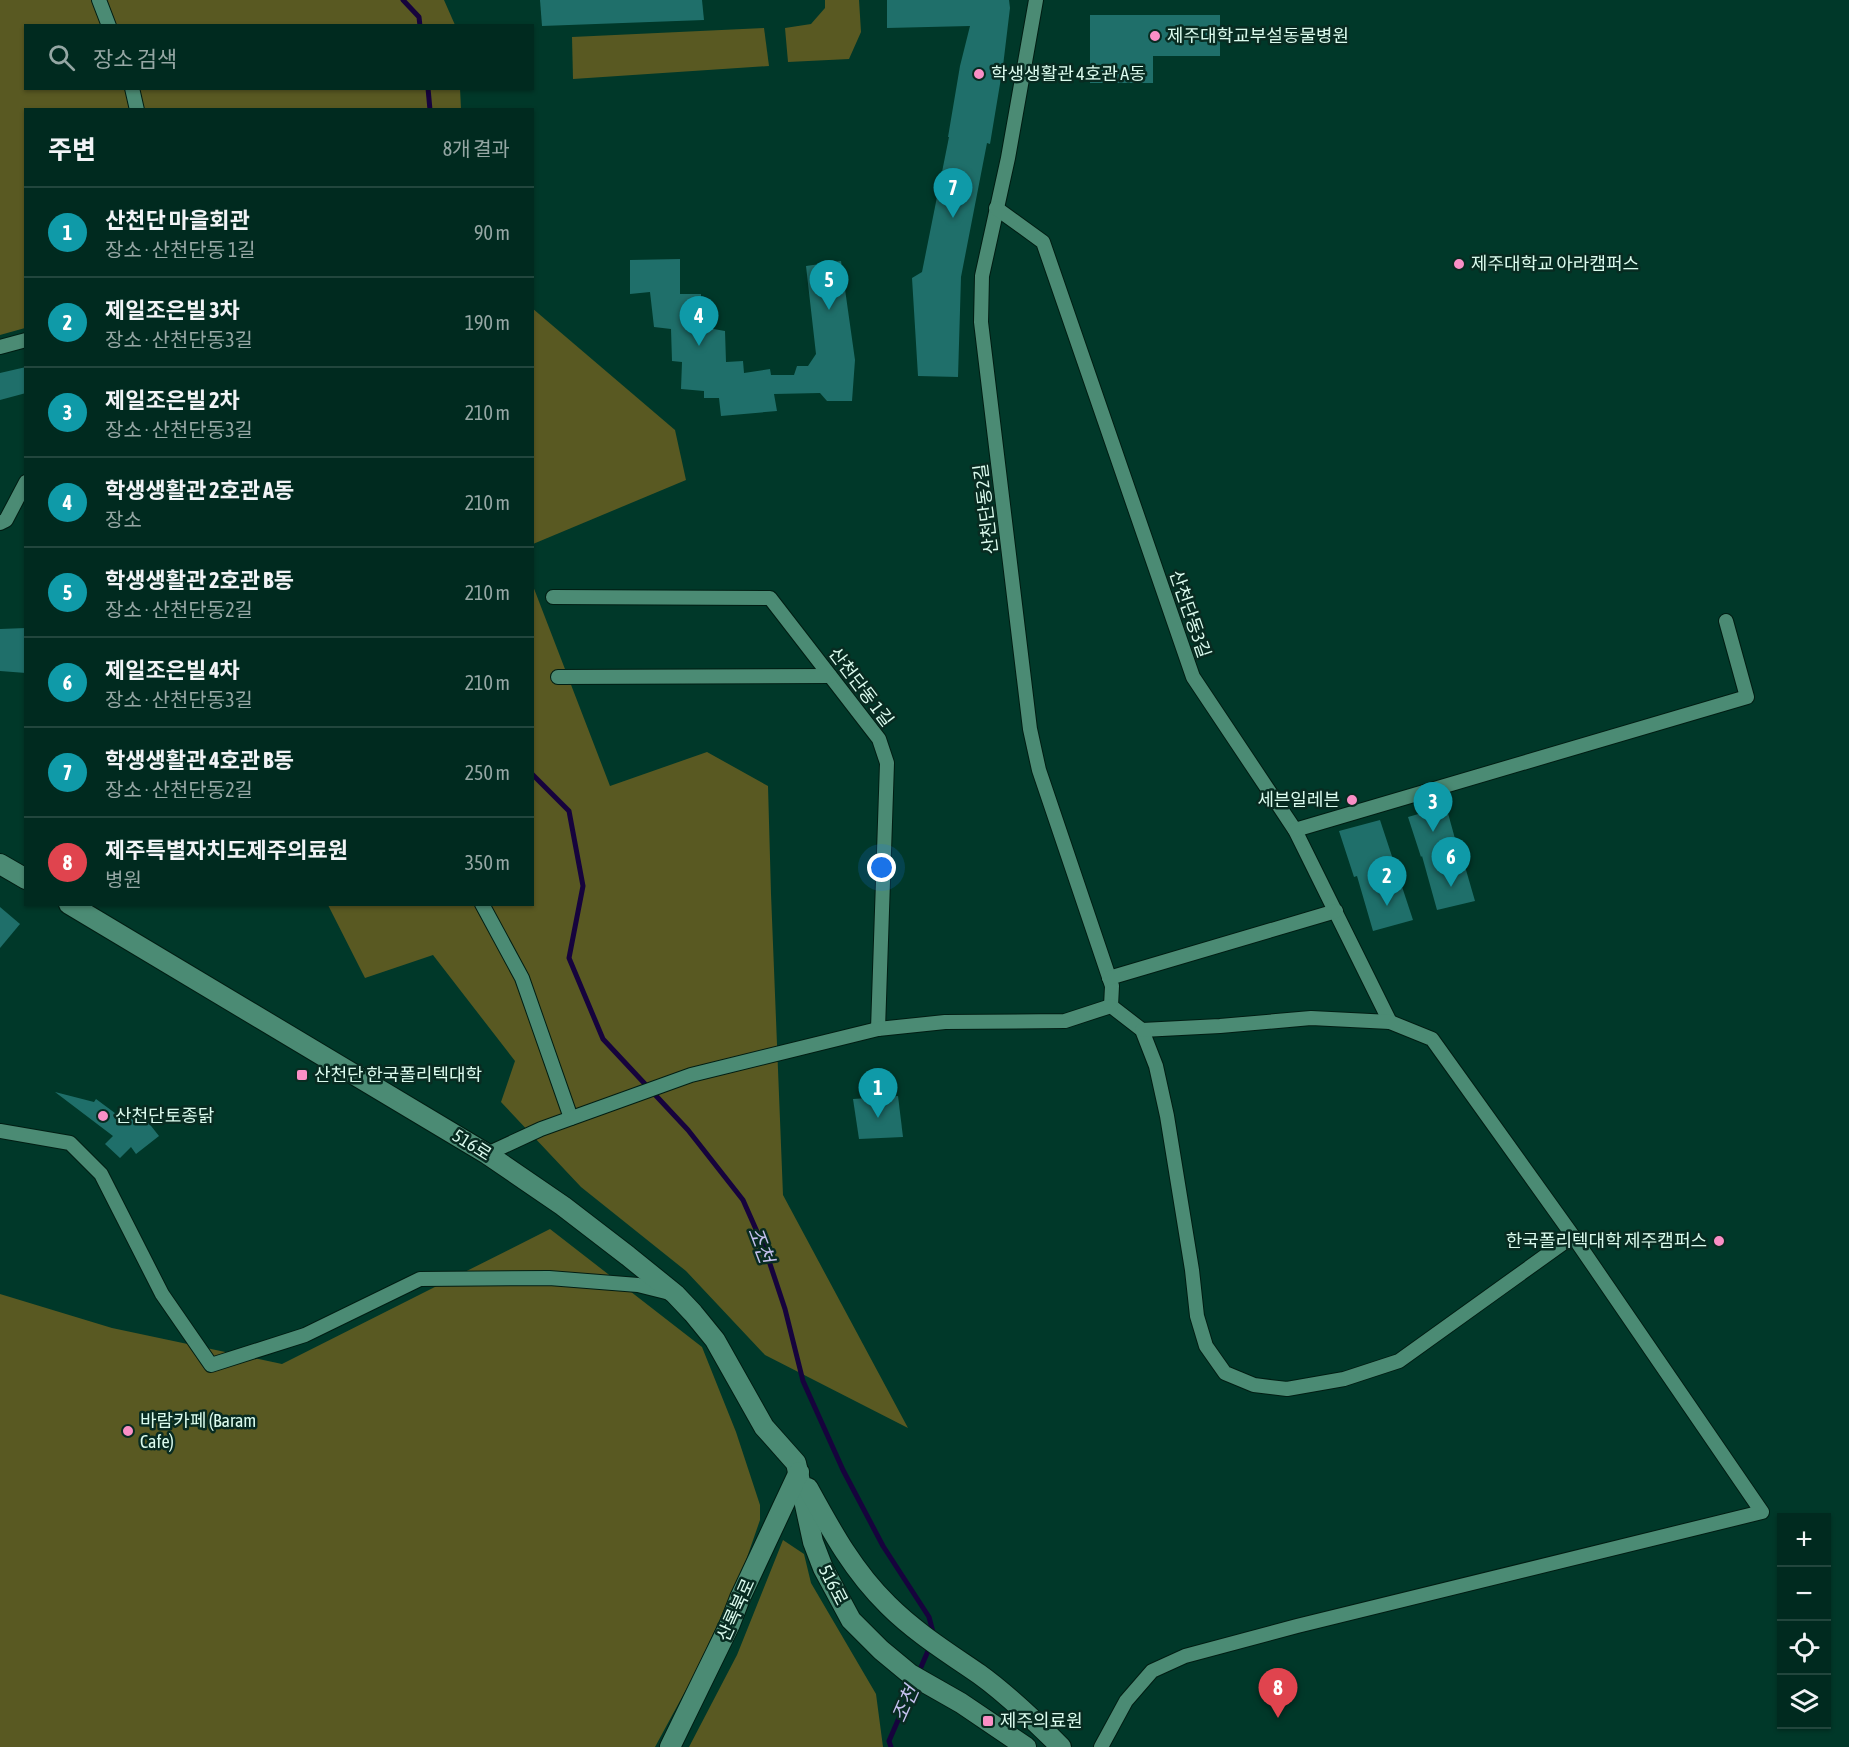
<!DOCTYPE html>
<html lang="ko">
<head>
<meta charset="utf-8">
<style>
  :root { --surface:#002a1f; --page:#0e362c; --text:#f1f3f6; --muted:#95a7a4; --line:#22463d; --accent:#8c9099 }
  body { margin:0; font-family:"Asap Condensed","Noto Sans KR",sans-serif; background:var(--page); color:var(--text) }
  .controls { position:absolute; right:18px; bottom:18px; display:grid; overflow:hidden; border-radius:0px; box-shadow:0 2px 4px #0004 }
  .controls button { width:54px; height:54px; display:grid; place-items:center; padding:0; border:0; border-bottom:2px solid var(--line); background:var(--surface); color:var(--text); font:30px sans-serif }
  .you { position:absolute; left:882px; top:868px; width:21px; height:21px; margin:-15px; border:4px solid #fff; border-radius:50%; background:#1a73e8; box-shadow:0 0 0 9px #1a73e833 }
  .badge { display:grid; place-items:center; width:39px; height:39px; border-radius:50%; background:var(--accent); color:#fff; font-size:20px; font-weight:700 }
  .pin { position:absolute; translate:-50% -50px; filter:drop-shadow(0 2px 3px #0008) }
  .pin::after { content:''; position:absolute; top:32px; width:21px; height:18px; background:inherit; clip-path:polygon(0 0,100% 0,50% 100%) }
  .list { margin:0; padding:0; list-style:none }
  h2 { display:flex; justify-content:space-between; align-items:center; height:78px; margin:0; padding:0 24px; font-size:26px }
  h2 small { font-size:20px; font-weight:400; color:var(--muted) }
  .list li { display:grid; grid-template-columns:39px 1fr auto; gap:18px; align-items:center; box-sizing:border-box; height:90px; padding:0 24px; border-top:2px solid var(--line) }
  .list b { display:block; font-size:22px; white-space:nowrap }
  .list p { margin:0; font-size:20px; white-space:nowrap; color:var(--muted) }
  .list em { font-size:20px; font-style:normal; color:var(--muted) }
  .icon { flex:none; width:33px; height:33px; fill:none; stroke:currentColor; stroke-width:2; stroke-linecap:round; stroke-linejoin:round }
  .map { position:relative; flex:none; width:1849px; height:1747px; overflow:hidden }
  .search { position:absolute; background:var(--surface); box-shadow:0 2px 4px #0004; left:24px; top:24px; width:510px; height:66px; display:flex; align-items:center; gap:15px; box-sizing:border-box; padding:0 21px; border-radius:0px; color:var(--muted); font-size:22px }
  .panel { position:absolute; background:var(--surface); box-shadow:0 2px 4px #0004; left:24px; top:108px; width:510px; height:798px; border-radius:0px }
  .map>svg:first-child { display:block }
  .forest { fill:#595922 }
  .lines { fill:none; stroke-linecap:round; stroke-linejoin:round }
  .stream { stroke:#16033d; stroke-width:5 }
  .building { fill:#1f6f6a }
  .street-casing { stroke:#001d13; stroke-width:16 }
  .secondary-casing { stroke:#001d13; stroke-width:22 }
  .street { stroke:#4b8b74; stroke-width:14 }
  .secondary { stroke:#4b8b74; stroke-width:20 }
  .poi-dot { fill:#fa8fc6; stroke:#082b21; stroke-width:2 }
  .labels { text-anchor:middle; stroke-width:5; stroke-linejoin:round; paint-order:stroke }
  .poi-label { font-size:18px; fill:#dbfbee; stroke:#082b21; text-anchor:start }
  .street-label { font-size:18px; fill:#dbfbee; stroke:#082b21 }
  .water-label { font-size:20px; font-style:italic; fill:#c4c0ed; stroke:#082b21 }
</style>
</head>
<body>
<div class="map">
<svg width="1849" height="1747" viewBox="0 0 1849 1747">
  <rect width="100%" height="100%" fill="#003829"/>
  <g class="forest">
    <path d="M 0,0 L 444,0 L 455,25 L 26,26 L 26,88 L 460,88 L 461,109 L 26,110 L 25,328 L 0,335 Z"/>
    <path d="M 825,0 L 859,0 L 861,32 L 849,59 L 788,62 L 785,28 L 811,24 L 825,8 Z"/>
    <path d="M 764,28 L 769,66 L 573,79 L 572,37 Z"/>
    <path d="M 532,308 L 675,430 L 686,480 L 533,544 Z"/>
    <path d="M 533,586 L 610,786 L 707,752 L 768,786 L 771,894 L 783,1195 L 908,1428 L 765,1355 L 686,1271 L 581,1187 L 501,1102 L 515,1061 L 433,955 L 365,978 L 328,905 L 532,904 Z"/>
    <path d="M 550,1229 L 702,1347 L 736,1432 L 760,1505 L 760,1520 L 743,1569 L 694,1675 L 655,1747 L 0,1747 L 0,1294 L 112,1328 L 282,1364 Z"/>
    <path d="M 783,1540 L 804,1554 L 811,1583 L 876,1694 L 883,1747 L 689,1747 L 737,1655 Z"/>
  </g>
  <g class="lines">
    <g class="stream">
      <path d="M 403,0 L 419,17 L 420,26"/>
      <path d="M 428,88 L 430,110"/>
      <path d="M 532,774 L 569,811 L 583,886 L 569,958 L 603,1039 L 688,1130 L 743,1200 L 766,1252 L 785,1309 L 803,1381 L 843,1470 L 883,1546 L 929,1617 L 934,1636"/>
      <path d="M 891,1747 L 889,1741 L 931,1644"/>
    </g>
  </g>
  <g class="building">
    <path d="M 540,0 L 702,0 L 704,20 L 542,26 Z"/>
    <path d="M 887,0 L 1009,0 L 1010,8 L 1003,66 L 990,144 L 987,143 L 961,277 L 958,377 L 918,376 L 912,278 L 922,272 L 949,137 L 948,137 L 960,66 L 970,26 L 887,28 Z"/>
    <path d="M 1090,15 L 1220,15 L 1220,56 L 1153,56 L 1153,83 L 1090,83 Z"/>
    <path d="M 680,259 L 680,294 L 701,294 L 702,327 L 725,331 L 726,362 L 743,361 L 744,373 L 770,369 L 771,375 L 794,375 L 797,366 L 808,366 L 816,354 L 806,266 L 841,261 L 855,360 L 852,401 L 827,401 L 820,393 L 774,394 L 777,411 L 721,416 L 719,398 L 704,398 L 704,391 L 681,389 L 682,362 L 672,361 L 671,329 L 654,327 L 650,292 L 630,294 L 630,260 Z"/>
    <path d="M 26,367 L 26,393 L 0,400 L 0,373 Z"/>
    <path d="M 26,628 L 26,673 L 0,671 L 0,629 Z"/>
    <path d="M 1446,806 L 1462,864 L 1464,863 L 1475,901 L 1437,910 L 1422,856 L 1421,857 L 1408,817 Z"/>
    <path d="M 1380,820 L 1413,920 L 1373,931 L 1357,876 L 1354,877 L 1339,831 Z"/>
    <path d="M 0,907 L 20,924 L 0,948 Z"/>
    <path d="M 55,1092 L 94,1102 L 96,1099 L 127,1122 L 140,1112 L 159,1136 L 136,1154 L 131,1147 L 120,1158 L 105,1144 L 113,1136 Z"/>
    <path d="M 898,1096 L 903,1137 L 859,1139 L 853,1099 Z"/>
  </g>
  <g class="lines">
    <g class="street-casing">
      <g id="street">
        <path d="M 99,0 L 109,26"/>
        <path d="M 1036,0 L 1008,158 L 982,276 L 981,322 L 1030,729 L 1039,770 L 1112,986 L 1111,1006"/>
        <path d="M 132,88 L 137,110"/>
        <path d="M 996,208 L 1043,242 L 1193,677 L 1295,830 L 1390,1022"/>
        <path d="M 0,347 L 26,340"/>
        <path d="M 0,523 L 6,520 L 26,482"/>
        <path d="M 553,597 L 770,598 L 879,739 L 887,763 L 878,1029"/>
        <path d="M 558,677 L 830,676"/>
        <path d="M 1295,830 L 1747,697 L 1726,621"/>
        <path d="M 482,904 L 522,978 L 571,1118"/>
        <path d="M 1109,978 L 1336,911"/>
        <path d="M 1111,1006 L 1142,1030 L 1156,1066 L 1167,1116 L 1192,1270 L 1197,1316 L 1206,1346 L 1225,1373 L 1254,1385 L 1287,1389 L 1344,1379 L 1399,1361 L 1573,1236"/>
        <path d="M 0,1131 L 70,1143 L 101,1174 L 162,1294 L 211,1365 L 305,1335 L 420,1279 L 549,1278 L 638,1285 L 670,1293"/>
        <path d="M 487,1154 L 541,1129 L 691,1075 L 878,1029 L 945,1022 L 1065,1021 L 1111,1006"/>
        <path d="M 1101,1747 L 1126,1701 L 1152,1671 L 1185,1656 L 1297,1626 L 1762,1512 L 1573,1236 L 1432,1039 L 1390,1022 L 1311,1018 L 1220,1026 L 1142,1030"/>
      </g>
    </g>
    <g class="secondary-casing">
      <g id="secondary">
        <path d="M 0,864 L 26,879"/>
        <path d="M 69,904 L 487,1154 L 563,1206 L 628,1256 L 675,1294 L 693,1313 L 715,1340 L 764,1427 L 796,1463 L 813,1542 L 823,1568 L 851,1620 L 881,1650 L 910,1674 L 961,1703 L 1026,1747"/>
        <path d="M 808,1488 C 831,1530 853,1571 888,1605 C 915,1632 947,1652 979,1674 C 1007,1694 1036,1722 1061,1747"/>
        <path d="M 670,1747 L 730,1624 L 740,1598 L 799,1472"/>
      </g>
    </g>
    <use href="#street" class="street"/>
    <use href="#secondary" class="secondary"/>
  </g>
  <g class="poi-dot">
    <circle cx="1155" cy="36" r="6"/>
    <circle cx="979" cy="74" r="6"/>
    <circle cx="1459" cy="264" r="6"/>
    <circle cx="1352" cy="800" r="6"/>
    <rect x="296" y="1069" width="12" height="12" rx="3"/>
    <circle cx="103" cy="1116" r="6"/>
    <circle cx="1719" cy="1241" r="6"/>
    <circle cx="128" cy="1431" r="6"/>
    <rect x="982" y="1715" width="12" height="12" rx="3"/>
  </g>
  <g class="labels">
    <g class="poi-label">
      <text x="1167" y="42">제주대학교부설동물병원</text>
      <text x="991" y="80">학생생활관 4호관 A동</text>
      <text x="1471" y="270">제주대학교 아라캠퍼스</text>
      <text x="1340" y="806" text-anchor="end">세븐일레븐</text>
      <text x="314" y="1081">산천단 한국폴리텍대학</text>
      <text x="115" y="1122">산천단토종닭</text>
      <text x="1707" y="1247" text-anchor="end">한국폴리텍대학 제주캠퍼스</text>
      <text x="140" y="1427">바람카페 (Baram<tspan x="140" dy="21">Cafe)</tspan></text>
      <text x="1000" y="1727">제주의료원</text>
    </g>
    <g class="street-label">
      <text transform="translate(986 509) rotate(-97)" y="6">산천단동2길</text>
      <text transform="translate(1190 614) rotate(71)" y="6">산천단동3길</text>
      <text transform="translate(861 687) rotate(53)" y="6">산천단동 1길</text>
      <text transform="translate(472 1145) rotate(32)" y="6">516로</text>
      <text transform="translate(833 1585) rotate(63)" y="6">516로</text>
      <text transform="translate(736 1610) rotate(-66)" y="6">산록북로</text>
    </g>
    <g class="water-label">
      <text transform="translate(761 1245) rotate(69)" y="7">조천</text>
      <text transform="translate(905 1704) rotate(-66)" y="7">조천</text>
    </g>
  </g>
</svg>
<div class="controls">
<button>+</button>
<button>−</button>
<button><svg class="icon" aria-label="locate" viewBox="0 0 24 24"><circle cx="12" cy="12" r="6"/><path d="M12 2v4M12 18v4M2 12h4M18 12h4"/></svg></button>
<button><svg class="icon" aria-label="layers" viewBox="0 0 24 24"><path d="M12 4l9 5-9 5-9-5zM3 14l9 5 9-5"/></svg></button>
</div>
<div class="you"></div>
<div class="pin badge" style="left:878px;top:1118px;background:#0f9aa8">1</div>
<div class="pin badge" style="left:1387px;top:906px;background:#0f9aa8">2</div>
<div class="pin badge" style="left:1433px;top:832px;background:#0f9aa8">3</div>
<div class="pin badge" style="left:699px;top:346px;background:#0f9aa8">4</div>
<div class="pin badge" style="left:829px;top:310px;background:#0f9aa8">5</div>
<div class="pin badge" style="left:1451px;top:887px;background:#0f9aa8">6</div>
<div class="pin badge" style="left:953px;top:218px;background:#0f9aa8">7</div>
<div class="pin badge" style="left:1278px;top:1718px;background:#e0444e">8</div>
<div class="search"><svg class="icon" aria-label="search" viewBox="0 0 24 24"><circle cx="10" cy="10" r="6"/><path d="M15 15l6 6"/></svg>장소 검색</div>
<section class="panel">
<h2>주변<small>8개 결과</small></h2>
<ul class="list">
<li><span class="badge" style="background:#0f9aa8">1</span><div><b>산천단 마을회관</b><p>장소 · 산천단동 1길</p></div><em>90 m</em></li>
<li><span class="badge" style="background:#0f9aa8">2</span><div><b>제일조은빌 3차</b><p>장소 · 산천단동3길</p></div><em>190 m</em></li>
<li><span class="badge" style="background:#0f9aa8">3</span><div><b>제일조은빌 2차</b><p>장소 · 산천단동3길</p></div><em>210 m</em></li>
<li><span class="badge" style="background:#0f9aa8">4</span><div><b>학생생활관 2호관 A동</b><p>장소</p></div><em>210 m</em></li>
<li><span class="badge" style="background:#0f9aa8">5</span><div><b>학생생활관 2호관 B동</b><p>장소 · 산천단동2길</p></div><em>210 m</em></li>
<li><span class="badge" style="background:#0f9aa8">6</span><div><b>제일조은빌 4차</b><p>장소 · 산천단동3길</p></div><em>210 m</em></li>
<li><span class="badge" style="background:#0f9aa8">7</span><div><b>학생생활관 4호관 B동</b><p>장소 · 산천단동2길</p></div><em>250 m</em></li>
<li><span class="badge" style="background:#e0444e">8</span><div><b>제주특별자치도제주의료원</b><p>병원</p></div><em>350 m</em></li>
</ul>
</section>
</div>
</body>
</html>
